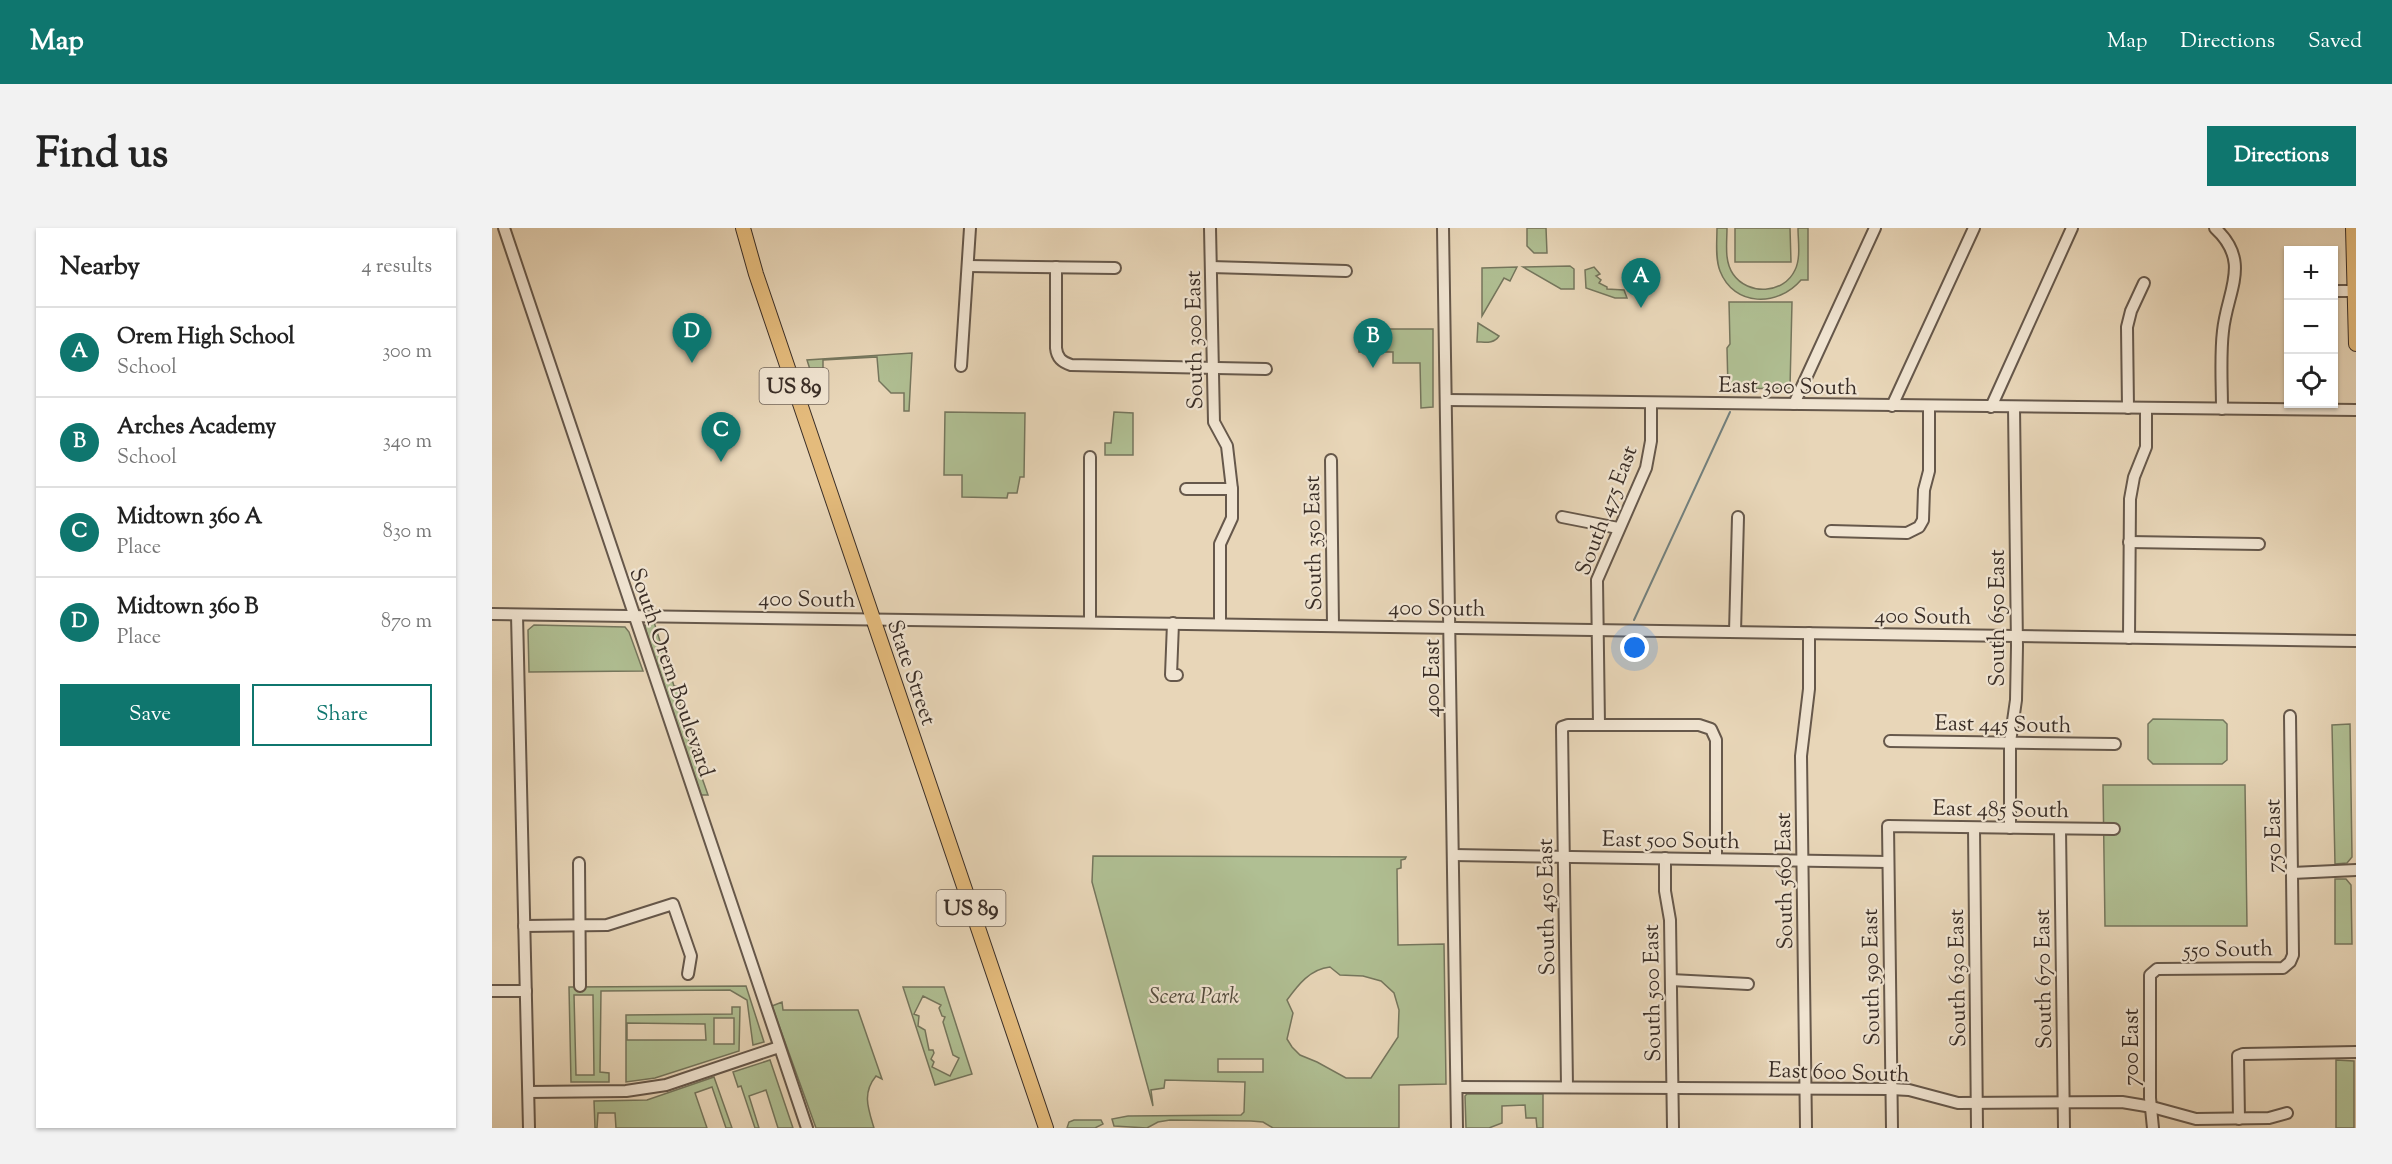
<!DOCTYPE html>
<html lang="en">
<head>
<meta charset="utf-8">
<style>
  :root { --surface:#fff; --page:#f2f2f2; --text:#222; --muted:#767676; --line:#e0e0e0; --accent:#0f766e }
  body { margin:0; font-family:"Sorts Mill Goudy",serif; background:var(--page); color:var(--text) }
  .controls { position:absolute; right:18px; top:18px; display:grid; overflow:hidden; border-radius:0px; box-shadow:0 2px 4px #0004 }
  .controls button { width:54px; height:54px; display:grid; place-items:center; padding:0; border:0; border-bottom:2px solid var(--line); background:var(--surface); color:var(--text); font:30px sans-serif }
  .you { position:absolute; left:1143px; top:420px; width:21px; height:21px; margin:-15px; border:4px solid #fff; border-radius:50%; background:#1a73e8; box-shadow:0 0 0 9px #1a73e833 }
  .badge { display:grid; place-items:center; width:39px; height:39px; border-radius:50%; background:var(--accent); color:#fff; font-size:20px; font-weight:700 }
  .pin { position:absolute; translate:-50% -50px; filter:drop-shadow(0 2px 3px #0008) }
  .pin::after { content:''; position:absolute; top:32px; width:21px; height:18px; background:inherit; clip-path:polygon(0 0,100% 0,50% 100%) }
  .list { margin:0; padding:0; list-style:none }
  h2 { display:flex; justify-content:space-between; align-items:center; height:78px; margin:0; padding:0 24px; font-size:26px }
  h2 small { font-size:20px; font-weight:400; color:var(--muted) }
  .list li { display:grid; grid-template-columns:39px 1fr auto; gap:18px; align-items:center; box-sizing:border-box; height:90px; padding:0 24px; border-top:2px solid var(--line) }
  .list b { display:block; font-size:22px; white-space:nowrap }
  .list p { margin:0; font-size:20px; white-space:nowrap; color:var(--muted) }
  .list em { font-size:20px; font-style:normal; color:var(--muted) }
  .actions { display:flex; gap:12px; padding:18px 24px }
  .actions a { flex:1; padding:14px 0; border:2px solid var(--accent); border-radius:0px; text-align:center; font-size:21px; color:var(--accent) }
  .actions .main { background:var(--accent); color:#fff }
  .icon { flex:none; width:33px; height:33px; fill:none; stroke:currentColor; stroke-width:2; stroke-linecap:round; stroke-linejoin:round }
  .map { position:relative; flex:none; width:1864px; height:900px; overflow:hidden; border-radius:0px }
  header { display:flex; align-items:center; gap:36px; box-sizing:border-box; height:84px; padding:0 30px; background:var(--accent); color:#fff }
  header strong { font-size:28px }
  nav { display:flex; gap:33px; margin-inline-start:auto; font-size:21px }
  .intro { display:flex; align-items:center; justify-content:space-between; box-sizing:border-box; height:144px; padding:0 36px }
  h1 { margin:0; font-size:42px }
  .button { padding:15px 27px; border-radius:0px; background:var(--accent); color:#fff; font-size:21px; font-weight:700 }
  main { display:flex; gap:36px; padding:0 36px }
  aside { flex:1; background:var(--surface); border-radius:0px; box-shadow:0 2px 4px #0004 }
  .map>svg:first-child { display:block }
  .green { fill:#b0bf93; stroke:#75765d; stroke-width:1.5; fill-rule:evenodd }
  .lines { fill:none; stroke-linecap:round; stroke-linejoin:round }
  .stream { stroke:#73807d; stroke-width:2 }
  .minor-casing { stroke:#66584b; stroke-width:14 }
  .major-casing { stroke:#3a2e27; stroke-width:16 }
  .minor { stroke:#f0e4d1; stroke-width:10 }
  .major { stroke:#e4bb7c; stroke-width:14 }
  .labels { text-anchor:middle; stroke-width:4.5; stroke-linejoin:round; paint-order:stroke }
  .shield { fill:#f0e4d1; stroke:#71655a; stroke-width:1.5 }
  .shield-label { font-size:21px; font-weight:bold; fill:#3a2e27 }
  .street-label { font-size:22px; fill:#3a2e27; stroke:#f0e4d1 }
  .park-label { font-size:22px; font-style:italic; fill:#524b3d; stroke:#f0e4d1 }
</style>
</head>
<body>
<header>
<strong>Map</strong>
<nav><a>Map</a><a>Directions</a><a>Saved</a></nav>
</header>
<div class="intro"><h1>Find us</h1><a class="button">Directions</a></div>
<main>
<aside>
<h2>Nearby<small>4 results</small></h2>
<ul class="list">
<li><span class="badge">A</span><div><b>Orem High School</b><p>School</p></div><em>300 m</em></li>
<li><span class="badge">B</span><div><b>Arches Academy</b><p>School</p></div><em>340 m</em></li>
<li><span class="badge">C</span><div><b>Midtown 360 A</b><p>Place</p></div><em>830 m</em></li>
<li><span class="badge">D</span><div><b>Midtown 360 B</b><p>Place</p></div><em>870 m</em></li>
</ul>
<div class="actions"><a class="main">Save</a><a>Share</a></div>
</aside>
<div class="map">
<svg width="1864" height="900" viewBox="0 0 1864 900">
  <rect width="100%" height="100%" fill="#e8d6b8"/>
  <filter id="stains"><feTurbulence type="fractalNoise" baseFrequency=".00333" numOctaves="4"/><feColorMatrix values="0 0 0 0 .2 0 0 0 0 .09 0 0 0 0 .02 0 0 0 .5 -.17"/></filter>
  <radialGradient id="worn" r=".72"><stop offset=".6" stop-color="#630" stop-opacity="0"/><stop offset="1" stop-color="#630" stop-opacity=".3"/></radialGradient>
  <g class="green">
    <path d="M 1035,0 L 1054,0 L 1055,25 L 1042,25 L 1035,18 Z"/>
    <path d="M 1225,0 L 1235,0 C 1235,15 1232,33 1241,46 C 1256,68 1292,66 1303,42 C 1309,30 1306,13 1306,0 L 1316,0 L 1316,52 L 1309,52 C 1286,79 1242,79 1228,43 C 1223,30 1225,14 1225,0 Z"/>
    <path d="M 1243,0 L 1298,0 L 1299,34 L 1243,34 Z"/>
    <path d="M 1078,38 L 1082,41 L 1082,61 L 1069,61 L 1031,39 Z"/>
    <path d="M 1025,39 L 1018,53 L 1012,50 L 990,88 L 990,40 Z"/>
    <path d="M 1102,39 L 1108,46 L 1104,48 L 1109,52 L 1107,55 L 1115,59 L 1115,61 L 1132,62 L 1135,70 L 1123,70 L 1094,60 L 1093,42 Z"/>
    <path d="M 1237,74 L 1300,74 L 1298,160 L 1236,161 L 1235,120 L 1238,116 Z"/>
    <path d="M 986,95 L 1007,108 C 1002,116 993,114 985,114 Z"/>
    <path d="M 867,101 L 941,101 L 941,179 L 929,180 L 928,135 L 901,135 L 901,124 L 867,124 Z"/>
    <path d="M 420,125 L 417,183 L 412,183 L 412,165 L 399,165 L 387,153 L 385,129 L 331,132 L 331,163 L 325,164 L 315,132 Z"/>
    <path d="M 453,184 L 533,185 L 532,249 L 528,249 L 525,265 L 516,265 L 515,270 L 470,269 L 470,247 L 452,247 Z"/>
    <path d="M 622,184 L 641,185 L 641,227 L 613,227 L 613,215 L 619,215 Z"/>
    <path d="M 157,394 L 162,394 L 182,458 L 188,458 L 188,487 L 216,567 L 209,567 L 154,403 L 153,398 Z"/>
    <path d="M 42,397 L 133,399 L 137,404 L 151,443 L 37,444 L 36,402 Z"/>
    <path d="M 1661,491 L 1731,492 L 1735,496 L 1735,532 L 1730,536 L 1661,536 L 1656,531 L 1656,496 Z"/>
    <path d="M 1858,496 L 1860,629 L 1855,635 L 1843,636 L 1840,497 Z"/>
    <path d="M 1611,557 L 1753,557 L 1755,698 L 1613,698 Z"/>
    <path d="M 601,628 L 914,629 L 913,631 L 909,632 L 909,640 L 905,641 L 906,717 L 952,716 L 954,856 L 907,857 L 907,900 L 781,900 L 771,894 L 759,893 L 678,892 L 666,894 L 655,900 L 622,898 L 620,891 L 636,888 L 749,887 L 752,884 L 753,854 L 673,852 L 672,860 L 659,862 L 661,878 L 600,654 ZM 838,739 L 848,747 L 871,748 L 889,753 L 902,765 L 907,782 L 906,809 L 879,850 L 854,850 L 825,834 L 808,827 L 800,819 L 795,811 L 801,785 L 795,772 C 806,757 818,741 838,739 ZM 726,831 L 771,831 L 771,844 L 726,844 Z"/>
    <path d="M 1843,651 L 1854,651 L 1859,657 L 1860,716 L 1843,716 Z"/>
    <path d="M 254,758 L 272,814 L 261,817 L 255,772 L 238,762 L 109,763 L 108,844 L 117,845 L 117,854 L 79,854 L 77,759 ZM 82,767 L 101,767 L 102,847 L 84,847 Z"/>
    <path d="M 411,759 L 452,759 L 480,846 L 443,857 ZM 431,768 L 449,777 L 447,780 L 450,788 L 453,789 L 451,794 L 461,827 L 467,830 L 458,848 L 440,839 L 442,834 L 439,831 L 442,825 L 441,822 L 437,822 L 433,802 L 426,798 L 427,788 L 422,786 Z"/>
    <path d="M 290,774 L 291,782 L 366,782 L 390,851 L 384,848 C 370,865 376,880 382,900 L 324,900 L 280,778 Z"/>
    <path d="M 240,779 L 248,779 L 247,823 L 163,850 L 134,854 L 134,787 L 240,786 ZM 242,790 L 242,816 L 222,816 L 222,790 ZM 135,795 L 213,796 L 214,812 L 135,812 Z"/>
    <path d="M 278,832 L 301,900 L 286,900 L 274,862 L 257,868 L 267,900 L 263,900 L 249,858 L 246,859 L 241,844 Z"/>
    <path d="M 1844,832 L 1862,833 L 1862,900 L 1844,900 Z"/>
    <path d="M 222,849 L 240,900 L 234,900 L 220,859 L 203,865 L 215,900 L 124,900 L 123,885 L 106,885 L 105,900 L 103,900 L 102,873 L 155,872 Z"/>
    <path d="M 975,866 L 1051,866 L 1051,900 L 1045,900 L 1044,890 L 1034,890 L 1033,877 L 1010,878 L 1010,895 L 997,900 L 974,900 L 973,868 Z"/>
    <path d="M 582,892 L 609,892 L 611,896 L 603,900 L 575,900 L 577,894 Z"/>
  </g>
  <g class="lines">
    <path class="stream" d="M 1142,392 L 1238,184"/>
    <g class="minor-casing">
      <g id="minor">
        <path d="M 12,0 L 315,900"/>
        <path d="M 718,0 L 722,194 L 735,218 L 740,261 L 740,290 L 728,316 L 728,395"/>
        <path d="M 951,0 L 965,900"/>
        <path d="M 1723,0 C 1760,34 1735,63 1731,103 C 1728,128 1730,156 1730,181"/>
        <path d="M 476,38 L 623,40"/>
        <path d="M 564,39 L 564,120 C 565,130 570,134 579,137 L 774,141"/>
        <path d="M 719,39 L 854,43"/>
        <path d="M 1842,63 L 1862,63"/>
        <path d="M 469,138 L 478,0"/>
        <path d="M 955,172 L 1864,182"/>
        <path d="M 1302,176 L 1383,0"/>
        <path d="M 1400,178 L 1482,0"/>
        <path d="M 1499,179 L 1580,0"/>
        <path d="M 1636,180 L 1635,99 L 1639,83 L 1652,55"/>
        <path d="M 598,229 L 598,394"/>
        <path d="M 839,232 L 841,397"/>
        <path d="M 694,261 L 740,261"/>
        <path d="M 1070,289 L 1126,300"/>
        <path d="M 1339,303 L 1415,305 L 1427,299 L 1431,292 L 1432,262 L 1437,243 L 1437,178"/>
        <path d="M 1637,314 L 1767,316"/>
        <path d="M 0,386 L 1864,413"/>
        <path d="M 25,387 L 37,900"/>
        <path d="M 681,395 L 679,447 L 685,447"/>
        <path d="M 1243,404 L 1246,289"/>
        <path d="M 1637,410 L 1638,271 L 1642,249 L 1654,219 L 1654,180"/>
        <path d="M 1107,497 L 1105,352 L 1154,240 L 1159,213 L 1159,175"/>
        <path d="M 1398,513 L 1623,516"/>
        <path d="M 1482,600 L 1485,900"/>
        <path d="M 1518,600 L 1518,514 L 1524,472 L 1525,418 L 1522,179"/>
        <path d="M 1568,601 L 1572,900"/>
        <path d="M 961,627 L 1396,634"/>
        <path d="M 1173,630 L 1173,663 L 1178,692 L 1181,900"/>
        <path d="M 87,635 L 88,758"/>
        <path d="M 1800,645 L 1864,642"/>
        <path d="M 32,698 L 115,697 L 181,676 L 199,728 L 196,746"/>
        <path d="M 1179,752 L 1256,756"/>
        <path d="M 0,763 L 34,763"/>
        <path d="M 965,859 L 1399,861 L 1417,862 L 1466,875 L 1630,874 L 1660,879 L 1704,891 L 1777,890 L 1795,885"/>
        <path d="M 1075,859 L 1070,499 L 1076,497 L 1207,497 L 1219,501 L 1224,512 L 1224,631"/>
        <path d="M 37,864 L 134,863 L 174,857 L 287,819"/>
        <path d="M 1747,891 L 1746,828 L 1751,826 L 1864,824"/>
        <path d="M 1314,900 L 1309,528 L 1317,461 L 1317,405"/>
        <path d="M 1400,900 L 1396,598 L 1622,601"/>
        <path d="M 1661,900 L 1658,870 L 1658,747 L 1665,741 L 1791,740 L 1798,734 L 1801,727 L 1798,488"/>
      </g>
    </g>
    <g class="major-casing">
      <g id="major">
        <path d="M 251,0 L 264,46 L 554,900"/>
        <path d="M 1861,0 L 1864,116"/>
      </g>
    </g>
    <use href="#minor" class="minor"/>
    <use href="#major" class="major"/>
  </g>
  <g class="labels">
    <g class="shield">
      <rect x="267.5" y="140" width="69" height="36" rx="4.5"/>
      <rect x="444.5" y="662" width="69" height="36" rx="4.5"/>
    </g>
    <g class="shield-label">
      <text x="302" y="165">US 89</text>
      <text x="479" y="687">US 89</text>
    </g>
    <g class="street-label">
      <text transform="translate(701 112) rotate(-91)" y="8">South 300 East</text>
      <text transform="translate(1296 157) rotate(1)" y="8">East 300 South</text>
      <text transform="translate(1113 282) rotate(-69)" y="8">South 475 East</text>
      <text transform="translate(820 315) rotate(-91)" y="8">South 350 East</text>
      <text transform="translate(315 370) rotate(1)" y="8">400 South</text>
      <text transform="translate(945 379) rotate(1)" y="8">400 South</text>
      <text transform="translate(1431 387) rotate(1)" y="8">400 South</text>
      <text transform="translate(1504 390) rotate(-90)" y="8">South 650 East</text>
      <text transform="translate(181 444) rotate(71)" y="8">South Orem Boulevard</text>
      <text transform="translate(421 444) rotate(71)" y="8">State Street</text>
      <text transform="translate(939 450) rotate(-90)" y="8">400 East</text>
      <text transform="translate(1511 495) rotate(1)" y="8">East 445 South</text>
      <text transform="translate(1509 580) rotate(1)" y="8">East 485 South</text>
      <text transform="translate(1780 608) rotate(-91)" y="8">750 East</text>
      <text transform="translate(1179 611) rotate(1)" y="8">East 500 South</text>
      <text transform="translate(1291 653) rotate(-91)" y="8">South 560 East</text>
      <text transform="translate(1053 679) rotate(-91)" y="8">South 450 East</text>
      <text transform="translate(1736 720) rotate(-1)" y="8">550 South</text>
      <text transform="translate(1378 749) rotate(-91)" y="8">South 590 East</text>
      <text transform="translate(1464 750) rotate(-91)" y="8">South 630 East</text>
      <text transform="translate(1550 751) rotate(-91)" y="8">South 670 East</text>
      <text transform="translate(1159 765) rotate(-91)" y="8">South 500 East</text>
      <text transform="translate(1638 819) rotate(-90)" y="8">700 East</text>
      <text transform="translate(1347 843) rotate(2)" y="8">East 600 South</text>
    </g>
    <g class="park-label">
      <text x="702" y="775">Scera Park</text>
    </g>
  </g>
  <rect width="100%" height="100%" filter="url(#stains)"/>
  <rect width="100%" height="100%" fill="url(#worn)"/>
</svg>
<div class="controls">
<button>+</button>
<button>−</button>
<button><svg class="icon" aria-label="locate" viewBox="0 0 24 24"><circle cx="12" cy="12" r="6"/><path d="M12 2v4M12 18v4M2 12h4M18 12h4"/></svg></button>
</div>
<div class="you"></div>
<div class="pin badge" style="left:1149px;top:80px">A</div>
<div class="pin badge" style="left:881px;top:140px">B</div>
<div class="pin badge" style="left:229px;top:234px">C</div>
<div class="pin badge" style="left:200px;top:135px">D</div>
</div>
</main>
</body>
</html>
